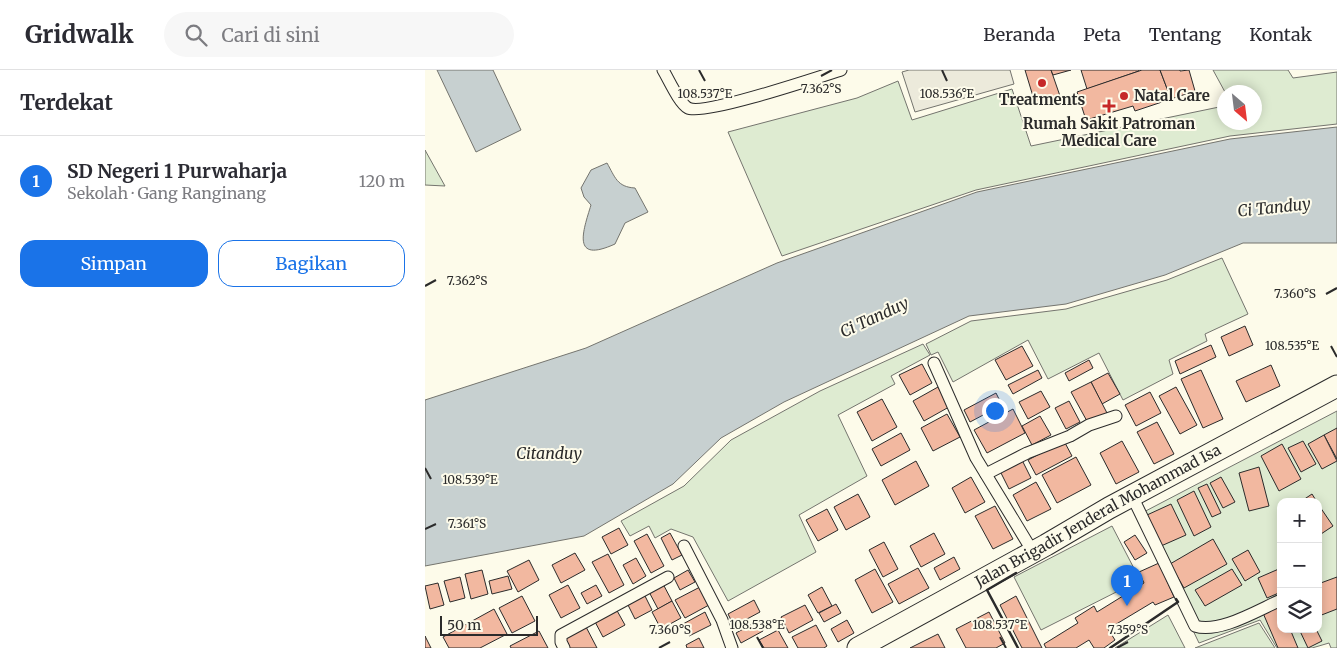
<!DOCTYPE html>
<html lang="id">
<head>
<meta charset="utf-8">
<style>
  :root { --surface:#fff; --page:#f7f7f7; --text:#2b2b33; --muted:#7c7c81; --line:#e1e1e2; --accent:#1a73e8 }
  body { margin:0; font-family:Merriweather,serif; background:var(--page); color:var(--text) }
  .controls { position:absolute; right:15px; bottom:15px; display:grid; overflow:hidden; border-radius:10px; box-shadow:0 2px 12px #0003 }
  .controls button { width:45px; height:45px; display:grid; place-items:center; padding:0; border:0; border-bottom:1px solid var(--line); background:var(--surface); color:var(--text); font:25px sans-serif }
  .compass { position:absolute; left:792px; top:15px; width:45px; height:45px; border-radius:50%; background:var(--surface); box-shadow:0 2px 12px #0003; rotate:152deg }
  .scale { position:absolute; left:15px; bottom:12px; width:98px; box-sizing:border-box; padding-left:5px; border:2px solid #2b2b2b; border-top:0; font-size:14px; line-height:18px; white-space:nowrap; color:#2b2b2b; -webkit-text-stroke:4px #fdfbea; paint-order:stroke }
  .you { position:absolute; left:569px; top:340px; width:18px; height:18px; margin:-12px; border:4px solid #fff; border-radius:50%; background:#1a73e8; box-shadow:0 0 0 8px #1a73e833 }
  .badge { display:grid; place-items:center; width:32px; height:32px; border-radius:50%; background:var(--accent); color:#fff; font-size:16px; font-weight:700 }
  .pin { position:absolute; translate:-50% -41px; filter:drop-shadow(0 1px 2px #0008) }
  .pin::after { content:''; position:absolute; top:26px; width:18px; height:15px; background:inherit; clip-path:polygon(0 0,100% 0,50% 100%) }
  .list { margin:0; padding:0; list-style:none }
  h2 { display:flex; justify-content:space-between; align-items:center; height:65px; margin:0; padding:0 20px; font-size:21px }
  h2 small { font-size:16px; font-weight:400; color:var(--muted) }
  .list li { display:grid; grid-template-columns:32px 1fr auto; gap:15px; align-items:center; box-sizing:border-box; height:90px; padding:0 20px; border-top:1px solid var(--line) }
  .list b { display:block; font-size:19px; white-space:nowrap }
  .list p { margin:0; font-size:16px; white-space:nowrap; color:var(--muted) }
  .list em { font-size:16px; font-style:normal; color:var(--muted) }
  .actions { display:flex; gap:10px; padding:15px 20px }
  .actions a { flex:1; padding:11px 0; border:1px solid var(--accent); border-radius:15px; text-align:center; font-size:18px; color:var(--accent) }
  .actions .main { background:var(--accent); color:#fff }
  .icon { flex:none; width:28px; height:28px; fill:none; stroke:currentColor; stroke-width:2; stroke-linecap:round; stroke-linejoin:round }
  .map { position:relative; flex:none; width:912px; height:578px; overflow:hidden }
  header { display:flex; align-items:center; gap:30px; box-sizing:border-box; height:70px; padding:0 25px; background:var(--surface); border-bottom:1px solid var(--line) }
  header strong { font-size:24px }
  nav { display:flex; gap:28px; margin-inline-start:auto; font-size:18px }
  .search { width:350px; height:45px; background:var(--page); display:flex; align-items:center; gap:12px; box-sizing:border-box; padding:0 18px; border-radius:28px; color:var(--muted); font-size:19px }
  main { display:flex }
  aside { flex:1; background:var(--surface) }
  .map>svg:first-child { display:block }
  .green { fill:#deebd1; stroke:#74746e; fill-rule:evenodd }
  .parking { fill:#eceadb; stroke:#74746e }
  .water { fill:#c7d0d0; stroke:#74746e }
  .building { fill:#f2b8a0; stroke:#2b2b2b }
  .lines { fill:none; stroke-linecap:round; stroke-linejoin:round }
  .street-casing { stroke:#2b2b2b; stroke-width:13 }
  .highway-casing { stroke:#2b2b2b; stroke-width:23 }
  .street { stroke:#fdfbea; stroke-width:11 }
  .highway { stroke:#fdfbea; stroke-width:21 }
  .wall { stroke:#2b2b2b; stroke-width:2.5 }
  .ticks { fill:none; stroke:#2b2b2b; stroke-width:2 }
  .poi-dot { fill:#c62828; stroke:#fdfbea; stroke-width:2 }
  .labels { text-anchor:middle; stroke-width:4; stroke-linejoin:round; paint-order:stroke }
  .poi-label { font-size:15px; font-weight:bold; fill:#2b2b2b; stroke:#fdfbea }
  .street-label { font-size:15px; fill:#2b2b2b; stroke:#fdfbea }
  .water-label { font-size:16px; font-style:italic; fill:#2b2b2b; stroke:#fdfbea }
  .ticks-label { font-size:12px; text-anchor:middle; fill:#2b2b2b; stroke:#fdfbea; stroke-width:4; stroke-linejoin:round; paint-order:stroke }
</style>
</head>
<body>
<header>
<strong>Gridwalk</strong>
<div class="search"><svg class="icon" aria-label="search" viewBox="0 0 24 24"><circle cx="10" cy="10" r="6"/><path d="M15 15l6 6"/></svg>Cari di sini</div>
<nav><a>Beranda</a><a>Peta</a><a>Tentang</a><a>Kontak</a></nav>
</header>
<main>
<aside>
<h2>Terdekat<small></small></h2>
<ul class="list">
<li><span class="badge">1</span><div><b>SD Negeri 1 Purwaharja</b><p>Sekolah · Gang Ranginang</p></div><em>120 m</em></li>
</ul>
<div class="actions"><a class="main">Simpan</a><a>Bagikan</a></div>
</aside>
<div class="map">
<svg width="912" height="578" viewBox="0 0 912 578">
  <rect width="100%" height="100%" fill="#fdfbea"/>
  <g class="green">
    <path d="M 788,0 L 863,0 L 868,8 L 912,2 L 912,54 L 805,66 L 551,120 L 357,186 L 303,62 L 432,28 L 473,11 L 487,50 L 587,19 L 606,76 L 799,36 L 799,52 L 829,52 L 829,22 L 800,22 Z"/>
    <path d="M 0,80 L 20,116 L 0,115 Z"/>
    <path d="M 797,188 L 823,244 L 780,264 L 782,271 L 744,290 L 748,304 L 698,330 L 674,283 L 623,309 L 603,270 L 528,312 L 513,282 L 506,285 L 501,274 L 546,251 L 641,239 L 742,210 Z"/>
    <path d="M 498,274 L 505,285 L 466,306 L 470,314 L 413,345 L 442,406 L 374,445 L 391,482 L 303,531 L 268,467 L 246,459 L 230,468 L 224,456 L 205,466 L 196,451 L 259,416 L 306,370 L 395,321 Z"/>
    <path d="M 912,341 L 912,578 L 906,578 L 904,573 L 887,578 L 852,578 L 835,550 L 774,573 L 713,445 ZM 856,432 L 893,432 L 893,559 L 856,559 Z"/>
    <path d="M 687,456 L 715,510 L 616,560 L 589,507 Z"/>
    <path d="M 743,545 L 760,578 L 690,578 Z"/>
    <path d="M 834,553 L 850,578 L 770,578 Z"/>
  </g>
  <path class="parking" d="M 484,0 L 585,0 L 589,14 L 490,42 L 477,2 Z"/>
  <g class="water">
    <path d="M 12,0 L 68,0 L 96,60 L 51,82 Z"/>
    <path d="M 912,57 L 912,173 L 818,173 L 740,205 L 641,234 L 544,246 L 359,332 L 296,368 L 248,414 L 159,466 L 0,496 L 0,330 L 161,278 L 352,193 L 552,122 L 805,69 Z"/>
    <path d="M 182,93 C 190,107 192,117 210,118 L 223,142 L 200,153 L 190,174 C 146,194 158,161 166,135 L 159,127 L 156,118 L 166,100 Z"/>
  </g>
  <g class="building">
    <path d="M 600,0 L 626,0 L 635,26 L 610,33 Z"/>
    <path d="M 626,0 L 646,0 L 628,5 Z"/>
    <path d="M 656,0 L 714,0 L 714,1 L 662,19 Z"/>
    <path d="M 717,0 L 735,0 L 746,29 L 710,41 L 708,36 L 661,50 L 652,22 Z"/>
    <path d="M 735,0 L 755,0 L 755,1 L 764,0 L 770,21 L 746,29 Z"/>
    <path d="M 820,256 L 828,275 L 804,286 L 796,267 Z"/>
    <path d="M 786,275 L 791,287 L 755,304 L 750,291 Z"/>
    <path d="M 597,276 L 608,296 L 581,310 L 570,290 Z"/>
    <path d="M 664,290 L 668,298 L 644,311 L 640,303 Z"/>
    <path d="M 497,294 L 507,313 L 485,325 L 474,305 Z"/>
    <path d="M 846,295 L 855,316 L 821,332 L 811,311 Z"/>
    <path d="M 613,300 L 617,308 L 588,324 L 583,315 Z"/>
    <path d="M 776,300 L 798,349 L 778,358 L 756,309 Z"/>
    <path d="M 683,303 L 695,324 L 677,334 L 666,312 Z"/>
    <path d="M 666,312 L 682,343 L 663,353 L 646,322 Z"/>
    <path d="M 513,317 L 524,337 L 499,351 L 488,331 Z"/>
    <path d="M 751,317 L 772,355 L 755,364 L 734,326 Z"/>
    <path d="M 616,321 L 625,337 L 603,349 L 594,332 Z"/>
    <path d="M 725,322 L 736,343 L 711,356 L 700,335 Z"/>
    <path d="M 571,323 L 577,335 L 545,352 L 539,340 Z"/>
    <path d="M 457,329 L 472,357 L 447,371 L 432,342 Z"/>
    <path d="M 644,331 L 655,352 L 641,359 L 630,338 Z"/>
    <path d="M 588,339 L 600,363 L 562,383 L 549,360 Z"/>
    <path d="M 522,344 L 535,367 L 508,381 L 496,358 Z"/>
    <path d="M 615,346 L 626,365 L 607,375 L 597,356 Z"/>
    <path d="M 732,352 L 749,384 L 729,394 L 712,362 Z"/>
    <path d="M 912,358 L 912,389 L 899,365 Z"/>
    <path d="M 476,363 L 485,380 L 456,396 L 447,379 Z"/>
    <path d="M 899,365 L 912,391 L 897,399 L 883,374 Z"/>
    <path d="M 639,371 L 647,386 L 611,405 L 603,390 Z"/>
    <path d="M 697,371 L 714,402 L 691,414 L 675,383 Z"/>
    <path d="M 878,371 L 891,394 L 876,402 L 863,378 Z"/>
    <path d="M 857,374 L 876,409 L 854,421 L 836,386 Z"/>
    <path d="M 651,387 L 666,415 L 632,433 L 617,405 Z"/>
    <path d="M 597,390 L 606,408 L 584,419 L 575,401 Z"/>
    <path d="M 491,391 L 504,416 L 470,435 L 457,410 Z"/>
    <path d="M 834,397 L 844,436 L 824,441 L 814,403 Z"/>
    <path d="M 546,407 L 560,432 L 540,443 L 527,418 Z"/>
    <path d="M 796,407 L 810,432 L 798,438 L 785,413 Z"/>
    <path d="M 611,412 L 626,439 L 602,451 L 588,425 Z"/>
    <path d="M 782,414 L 796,443 L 787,447 L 773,418 Z"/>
    <path d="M 769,421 L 786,457 L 769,466 L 752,430 Z"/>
    <path d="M 433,424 L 445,447 L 421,460 L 409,437 Z"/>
    <path d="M 887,424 L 892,432 L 875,432 Z"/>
    <path d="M 746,434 L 761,465 L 736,476 L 722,445 Z"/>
    <path d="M 893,434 L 908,456 L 893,466 Z"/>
    <path d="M 570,436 L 588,469 L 568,479 L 550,446 Z"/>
    <path d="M 402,439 L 413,460 L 393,471 L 381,450 Z"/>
    <path d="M 194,458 L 203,475 L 186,484 L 177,467 Z"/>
    <path d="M 245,463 L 257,485 L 247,490 L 236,468 Z"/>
    <path d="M 509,463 L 520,484 L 496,497 L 485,476 Z"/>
    <path d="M 222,464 L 239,496 L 226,503 L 209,471 Z"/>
    <path d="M 710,465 L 722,483 L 710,490 L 699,472 Z"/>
    <path d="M 788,469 L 802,494 L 759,518 L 745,494 Z"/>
    <path d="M 459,472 L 473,499 L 458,507 L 444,480 Z"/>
    <path d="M 823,480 L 835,502 L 820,511 L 807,489 Z"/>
    <path d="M 150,483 L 160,500 L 136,513 L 127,495 Z"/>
    <path d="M 183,484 L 199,515 L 184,523 L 167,492 Z"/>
    <path d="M 529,487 L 535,499 L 515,510 L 509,498 Z"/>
    <path d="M 211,488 L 221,506 L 208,514 L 198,495 Z"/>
    <path d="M 104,490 L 114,510 L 93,522 L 82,501 Z"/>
    <path d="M 734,493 L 749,527 L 730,535 L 728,532 L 683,559 L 690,570 L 679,578 L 669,578 L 664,570 L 651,578 L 621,578 L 619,574 L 653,553 L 650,548 L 669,536 L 672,542 L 719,513 L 714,502 Z"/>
    <path d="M 493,498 L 504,518 L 474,534 L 463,514 Z"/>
    <path d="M 856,498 L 856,522 L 842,528 L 833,508 Z"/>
    <path d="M 450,499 L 468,532 L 447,543 L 430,510 Z"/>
    <path d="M 807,499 L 817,515 L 780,536 L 770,520 Z"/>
    <path d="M 57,500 L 63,524 L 46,529 L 40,504 Z"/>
    <path d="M 263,500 L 270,512 L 255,520 L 249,508 Z"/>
    <path d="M 83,506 L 87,519 L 67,524 L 64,511 Z"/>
    <path d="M 35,507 L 40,528 L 25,532 L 19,511 Z"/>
    <path d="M 912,507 L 912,539 L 894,546 L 893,514 Z"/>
    <path d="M 237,512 L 247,531 L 233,539 L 223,520 Z"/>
    <path d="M 13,513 L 19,535 L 5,539 L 0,516 Z"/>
    <path d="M 143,515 L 155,538 L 136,548 L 124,525 Z"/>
    <path d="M 171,515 L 177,526 L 162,534 L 156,523 Z"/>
    <path d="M 275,517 L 284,535 L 260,548 L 250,530 Z"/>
    <path d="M 397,517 L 407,536 L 393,543 L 383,525 Z"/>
    <path d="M 218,522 L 227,540 L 210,549 L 201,531 Z"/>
    <path d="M 97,526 L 110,551 L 87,563 L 74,538 Z"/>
    <path d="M 591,526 L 617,578 L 597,578 L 575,535 Z"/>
    <path d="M 329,530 L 335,542 L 309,556 L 303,544 Z"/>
    <path d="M 247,531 L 256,548 L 236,559 L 227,542 Z"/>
    <path d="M 411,534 L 416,543 L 399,552 L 394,543 Z"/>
    <path d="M 380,535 L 388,550 L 364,563 L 356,547 Z"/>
    <path d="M 856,536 L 856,559 L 865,559 L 873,578 L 853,578 L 838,543 Z"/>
    <path d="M 190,537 L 200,555 L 178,567 L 168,548 Z"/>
    <path d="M 69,539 L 82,564 L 55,578 L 24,578 L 18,567 Z"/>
    <path d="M 280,542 L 286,555 L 264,566 L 258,554 Z"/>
    <path d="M 564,542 L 580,573 L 571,578 L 541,578 L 531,559 Z"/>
    <path d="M 422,550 L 429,563 L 413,572 L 406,559 Z"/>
    <path d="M 333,551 L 338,561 L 316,573 L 311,563 Z"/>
    <path d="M 160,555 L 172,578 L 143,578 L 137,567 Z"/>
    <path d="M 391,555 L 402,576 L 399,578 L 373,578 L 367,567 Z"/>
    <path d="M 874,559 L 891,559 L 897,571 L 883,578 Z"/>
    <path d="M 353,560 L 363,578 L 339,578 L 334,570 Z"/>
    <path d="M 114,561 L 123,578 L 86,578 L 85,576 Z"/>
    <path d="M 513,564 L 520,578 L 485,578 Z"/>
    <path d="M 0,566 L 6,578 L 0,578 Z"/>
    <path d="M 274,568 L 279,578 L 262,578 L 261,575 Z"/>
  </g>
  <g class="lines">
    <g class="street-casing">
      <g id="street">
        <path d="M 238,0 C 244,10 254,33 263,38 C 278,46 394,7 416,0"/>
        <path d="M 509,293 L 551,388 L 608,482"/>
        <path d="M 561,404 L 602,383 L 645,366 L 664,355 L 691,346"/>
        <path d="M 707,426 L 770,556 C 794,564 833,540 856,530"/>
        <path d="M 259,476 L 297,550 L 307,578"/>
        <path d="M 139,578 L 136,572 L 136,565 L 243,507"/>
      </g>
    </g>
    <g class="highway-casing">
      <g id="highway">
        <path id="s1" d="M 433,578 L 621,475 L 684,438 L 912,316"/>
      </g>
    </g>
    <use href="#street" class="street"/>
    <use href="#highway" class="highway"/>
    <g class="wall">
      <path d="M 591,503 L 562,520 L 593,578"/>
      <path d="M 685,578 L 753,532 L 751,529"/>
    </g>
  </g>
  <path class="ticks" d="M 274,0 L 280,11M 517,0 L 522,11M 396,6 L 407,0M 0,216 L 11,210M 901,224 L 912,218M 906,276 L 912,287M 0,398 L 6,409M 0,459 L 11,454M 332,567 L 338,578M 575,567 L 581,578M 234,578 L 245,572M 692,578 L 703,572"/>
  <g class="poi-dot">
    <circle cx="617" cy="13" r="5"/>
    <circle cx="699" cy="26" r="5"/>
    <path d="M681.5 28.5h5v5h5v5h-5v5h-5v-5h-5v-5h5z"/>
  </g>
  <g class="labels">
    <g class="poi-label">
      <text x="709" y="31" text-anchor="start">Natal Care</text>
      <text x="617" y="35">Treatments</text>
      <text x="684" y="59">Rumah Sakit Patroman<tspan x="684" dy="17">Medical Care</tspan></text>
    </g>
    <g class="street-label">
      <text dy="5" stroke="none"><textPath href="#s1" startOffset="274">Jalan Brigadir Jenderal Mohammad Isa</textPath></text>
    </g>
    <g class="water-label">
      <text transform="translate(849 137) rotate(-6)" y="6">Ci Tanduy</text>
      <text transform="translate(449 247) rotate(-25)" y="6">Ci Tanduy</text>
      <text x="124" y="389">Citanduy</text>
    </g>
  </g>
  <g class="ticks-label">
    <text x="396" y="23">7.362°S</text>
    <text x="280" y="28">108.537°E</text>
    <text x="522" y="28">108.536°E</text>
    <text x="42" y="215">7.362°S</text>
    <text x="870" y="228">7.360°S</text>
    <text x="867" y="280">108.535°E</text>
    <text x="45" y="414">108.539°E</text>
    <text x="42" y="458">7.361°S</text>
    <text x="332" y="559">108.538°E</text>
    <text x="575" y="559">108.537°E</text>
    <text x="245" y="564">7.360°S</text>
    <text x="703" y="564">7.359°S</text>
  </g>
</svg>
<div class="controls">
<button>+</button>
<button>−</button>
<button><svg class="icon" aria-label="layers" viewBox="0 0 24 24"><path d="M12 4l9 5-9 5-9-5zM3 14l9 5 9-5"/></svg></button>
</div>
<svg class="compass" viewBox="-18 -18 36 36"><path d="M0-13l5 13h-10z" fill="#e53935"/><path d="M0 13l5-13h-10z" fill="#7c7c81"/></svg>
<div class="scale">50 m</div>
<div class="you"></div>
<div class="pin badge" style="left:702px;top:536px">1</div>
</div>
</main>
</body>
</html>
